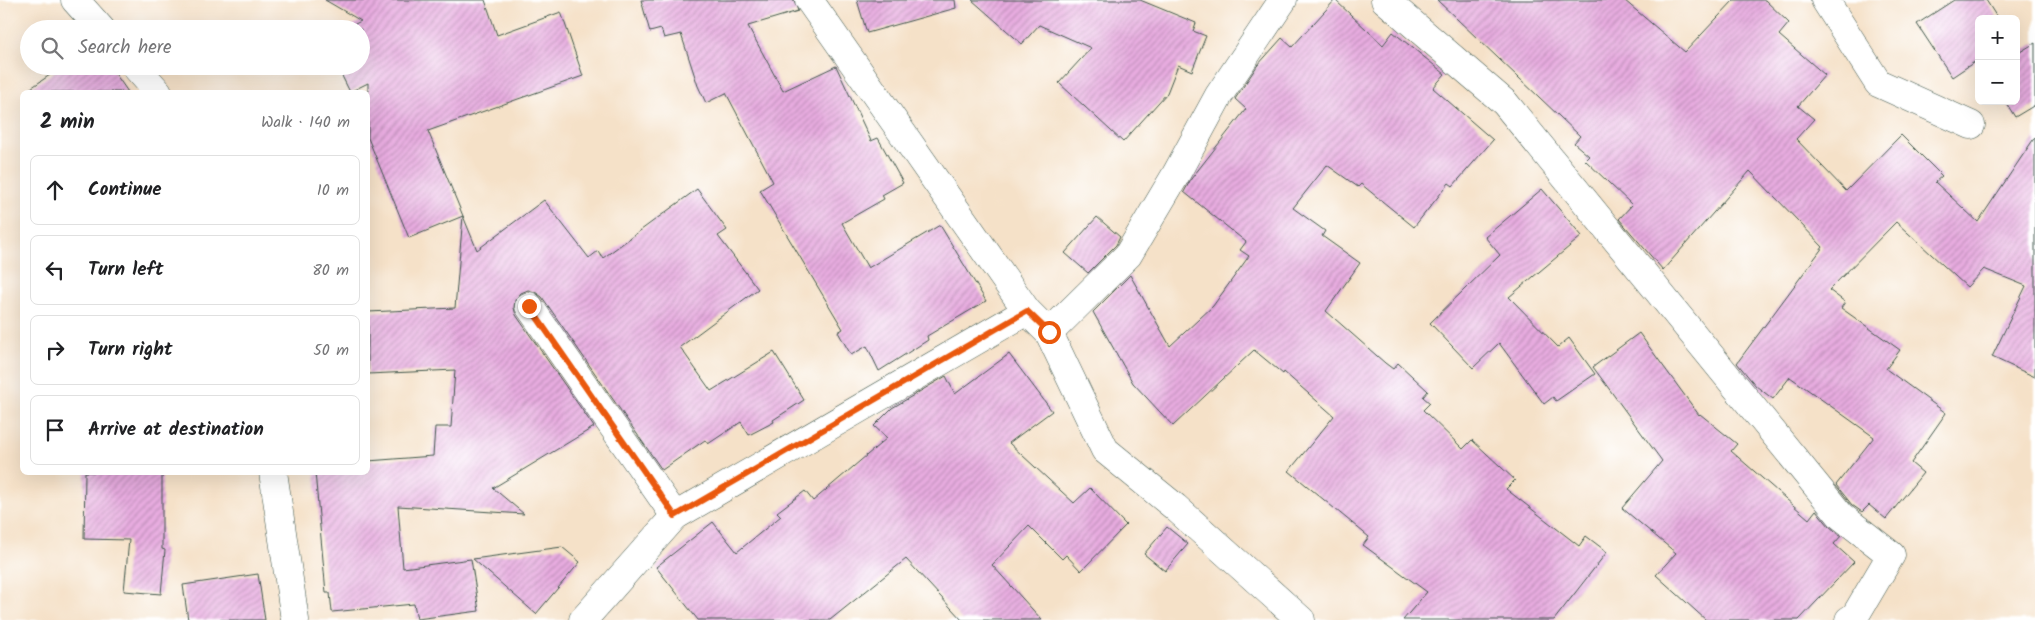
<!DOCTYPE html>
<html lang="en">
<head>
<meta charset="utf-8">
<style>
  :root { --surface:#fff; --page:#f6f6f6; --text:#202124; --muted:#757577; --line:#e0e0e0 }
  body { margin:0; font-family:Kalam,sans-serif; background:var(--page); color:var(--text) }
  .controls { position:absolute; right:15px; top:15px; display:grid; overflow:hidden; border-radius:8px; box-shadow:0 5px 20px #0002 }
  .controls button { width:45px; height:45px; display:grid; place-items:center; padding:0; border:0; border-bottom:1px solid var(--line); background:var(--surface); color:var(--text); font:25px sans-serif }
  .stop { position:absolute; width:15px; height:15px; margin:-11px; border:4px solid #ea580c; border-radius:50%; background:#fff }
  .stop.end { background:#ea580c; border-color:#fff; box-shadow:0 1px 5px #0008 }
  .list { margin:0; padding:0; list-style:none }
  h2 { display:flex; justify-content:space-between; align-items:center; height:65px; margin:0; padding:0 20px; font-size:21px }
  h2 small { font-size:16px; font-weight:400; color:var(--muted) }
  .list li { display:grid; grid-template-columns:32px 1fr auto; gap:15px; align-items:center; box-sizing:border-box; height:70px; margin:0 10px 10px; padding:0 10px; border:1px solid var(--line); border-radius:8px }
  .list b { display:block; font-size:19px; white-space:nowrap }
  .list em { font-size:16px; font-style:normal; color:var(--muted) }
  .icon { flex:none; width:28px; height:28px; fill:none; stroke:currentColor; stroke-width:2; stroke-linecap:round; stroke-linejoin:round }
  .map { position:relative; flex:none; width:2035px; height:620px; overflow:hidden }
  .search { position:absolute; background:var(--surface); box-shadow:0 5px 20px #0002; left:20px; top:20px; width:350px; height:55px; display:flex; align-items:center; gap:12px; box-sizing:border-box; padding:0 18px; border-radius:28px; color:var(--muted); font-size:19px }
  .panel { position:absolute; background:var(--surface); box-shadow:0 5px 20px #0002; left:20px; top:90px; width:350px; height:385px; border-radius:8px }
  .map>svg:first-child { display:block }
  .building { fill:url(#building-hatch) }
  .lines { fill:none; stroke-linecap:round; stroke-linejoin:round }
  .street-casing { stroke:#3f564a; stroke-width:29 }
  .street { stroke:#fff; stroke-width:28 }
  .route { stroke:#ea580c; stroke-width:6 }
</style>
</head>
<body>
<div class="map">
<svg width="2035" height="620" viewBox="0 0 2035 620">
  <defs>
    <pattern id="building-hatch" width="6" height="6" patternUnits="userSpaceOnUse" patternTransform="scale(1.25)"><rect width="6" height="6" fill="#e8ace0"/><path d="M-1 1l2-2M0 6l6-6M5 7l2-2" fill="none" stroke="#bb8db6"/></pattern>
  </defs>
  <rect width="100%" height="100%" fill="#fff"/>
  <filter id="ink" filterUnits="userSpaceOnUse"><feTurbulence type="fractalNoise" baseFrequency=".02" numOctaves="2"/><feDisplacementMap in="SourceGraphic" scale="10" xChannelSelector="R" yChannelSelector="G"/><feConvolveMatrix kernelMatrix="1 2 1 2 8 2 1 2 1" color-interpolation-filters="sRGB"/></filter>
  <filter id="wash" filterUnits="userSpaceOnUse"><feTurbulence type="fractalNoise" baseFrequency=".0096" numOctaves="4" result="noise"/><feDisplacementMap in="SourceGraphic" scale="20" xChannelSelector="R" yChannelSelector="G"/><feGaussianBlur stdDeviation="1.12" result="paint"/><feColorMatrix in="noise" values="0 0 0 0 0 0 0 0 0 0 0 0 0 0 0 0 0 1.4 0 .05"/><feComposite in="paint" operator="in"/></filter>
  <g filter="url(#wash)">
    <rect width="100%" height="100%" fill="#f5e1c8"/>
    <g id="blocks">
      <g class="building">
        <path d="M 325,0 L 485,0 L 497,35 L 561,12 L 583,76 L 428,131 L 477,250 L 544,200 L 589,258 L 598,251 L 603,258 L 697,189 L 727,230 L 718,236 L 758,289 L 680,347 L 711,391 L 774,352 L 804,400 L 773,420 L 774,422 L 749,435 L 741,422 L 708,444 L 705,440 L 662,470 L 542,297 L 535,292 L 528,290 L 521,293 L 515,300 L 514,308 L 516,315 L 594,427 L 493,488 L 524,514 L 398,506 L 403,568 L 471,559 L 479,611 L 417,619 L 414,604 L 332,612 L 330,593 L 326,593 L 315,472 L 368,472 L 368,461 L 433,456 L 435,427 L 451,427 L 455,370 L 368,374 L 368,312 L 455,308 L 463,216 L 409,238 L 368,138 L 368,83 L 350,92 L 337,66 L 361,66 L 361,29 L 345,29 L 361,21 Z"/>
        <path d="M 641,0 L 794,0 L 798,11 L 748,26 L 783,91 L 836,66 L 871,141 L 878,138 L 903,183 L 882,195 L 884,199 L 842,223 L 868,268 L 940,225 L 986,301 L 927,336 L 928,340 L 879,371 L 867,346 L 851,355 L 838,332 L 843,329 L 760,190 L 773,182 L 726,93 L 706,103 L 698,86 L 681,34 L 664,38 L 661,29 L 650,32 Z"/>
        <path d="M 857,0 L 955,0 L 956,8 L 867,33 Z"/>
        <path d="M 972,0 L 1140,0 L 1196,23 L 1193,31 L 1206,36 L 1192,71 L 1178,65 L 1167,93 L 1123,142 L 1059,83 L 1091,48 L 1039,25 L 1022,44 Z"/>
        <path d="M 1335,0 L 1383,45 L 1393,32 L 1445,74 L 1433,88 L 1493,140 L 1453,186 L 1449,183 L 1414,227 L 1361,184 L 1358,187 L 1327,165 L 1293,208 L 1325,231 L 1322,236 L 1360,263 L 1326,311 L 1385,363 L 1393,369 L 1398,363 L 1428,391 L 1423,397 L 1430,403 L 1423,410 L 1463,449 L 1472,440 L 1515,480 L 1506,489 L 1579,546 L 1586,536 L 1607,552 L 1554,620 L 1403,620 L 1427,592 L 1363,545 L 1369,537 L 1289,471 L 1334,416 L 1284,372 L 1283,374 L 1254,350 L 1173,426 L 1133,383 L 1093,312 L 1130,275 L 1170,346 L 1213,306 L 1249,256 L 1240,250 L 1246,242 L 1184,192 L 1191,179 L 1246,109 L 1235,99 L 1257,66 L 1282,38 L 1292,47 Z"/>
        <path d="M 1437,0 L 1624,0 L 1685,52 L 1734,0 L 1765,0 L 1789,23 L 1779,35 L 1825,75 L 1798,106 L 1814,119 L 1796,139 L 1846,191 L 1901,135 L 1942,176 L 1935,182 L 1978,222 L 2035,137 L 2035,377 L 1992,357 L 2026,286 L 1984,269 L 1967,287 L 1896,222 L 1829,290 L 1845,302 L 1841,308 L 1900,350 L 1886,369 L 1946,413 L 1911,463 L 1923,473 L 1886,519 L 1869,505 L 1862,512 L 1852,505 L 1836,485 L 1874,437 L 1790,377 L 1773,399 L 1756,386 L 1737,363 L 1823,247 L 1750,171 L 1663,270 L 1619,219 L 1632,205 L 1585,160 L 1589,156 L 1574,143 L 1580,136 Z"/>
        <path d="M 1954,0 L 1986,0 L 1998,19 L 1979,19 L 1979,59 L 1952,77 L 1917,24 Z"/>
        <path d="M 2035,43 L 2035,105 L 2015,117 L 2005,101 L 2016,101 L 2016,46 L 2020,52 Z"/>
        <path d="M 63,66 L 110,66 L 128,92 L 25,92 Z"/>
        <path d="M 1542,189 L 1582,236 L 1509,297 L 1558,347 L 1569,338 L 1595,374 L 1556,401 L 1553,397 L 1544,404 L 1499,343 L 1473,368 L 1430,323 L 1500,255 L 1485,237 Z"/>
        <path d="M 1097,217 L 1120,237 L 1116,245 L 1088,273 L 1065,253 Z"/>
        <path d="M 1639,333 L 1699,415 L 1700,414 L 1737,444 L 1731,451 L 1809,519 L 1816,510 L 1829,526 L 1841,536 L 1834,544 L 1854,562 L 1799,620 L 1706,620 L 1656,575 L 1676,553 L 1622,508 L 1662,461 L 1593,367 Z"/>
        <path d="M 1009,354 L 1052,411 L 1009,443 L 1074,503 L 1090,488 L 1126,525 L 1081,571 L 1066,555 L 1062,559 L 1029,526 L 992,565 L 1042,620 L 962,620 L 906,559 L 830,620 L 698,620 L 656,567 L 713,522 L 737,552 L 781,516 L 777,512 L 805,491 L 813,501 L 887,438 L 874,426 L 892,408 L 946,376 L 955,394 Z"/>
        <path d="M 85,472 L 162,472 L 162,549 L 165,550 L 161,594 L 124,591 L 129,540 L 84,539 Z"/>
        <path d="M 1167,527 L 1188,544 L 1165,571 L 1144,554 Z"/>
        <path d="M 562,547 L 580,562 L 536,614 L 473,559 Z"/>
        <path d="M 258,574 L 265,620 L 188,620 L 183,585 Z"/>
      </g>
    </g>
  </g>
  <g filter="url(#ink)">
    <use href="#blocks" fill-opacity="0" stroke="#3f564a" stroke-width="1"/>
    <g class="lines">
      <g class="street-casing">
        <g id="street">
          <path d="M 75,0 L 101,29"/>
          <path d="M 809,0 L 1027,311 L 1049,333 L 1105,450 L 1175,507 L 1301,620"/>
          <path d="M 1385,0 L 1505,103 L 1841,516 L 1891,555 L 1855,616 L 1849,620"/>
          <path d="M 1825,0 L 1878,83 L 1971,125"/>
          <path d="M 135,66 L 158,92"/>
          <path d="M 529,306 L 675,516"/>
          <path d="M 1049,333 L 1128,255 L 1175,176 L 1219,95 L 1283,0"/>
          <path d="M 273,472 L 295,620"/>
          <path d="M 583,620 L 675,516 L 1027,311"/>
        </g>
      </g>
      <use href="#street" class="street"/>
    </g>
  </g>
  <g class="lines" filter="url(#ink)">
    <path class="route" d="M 529,306 L 675,516 L 1027,311 L 1049,332"/>
  </g>
</svg>
<div class="controls">
<button>+</button>
<button>−</button>
</div>
<div class="stop" style="left:1049px;top:332px"></div>
<div class="stop end" style="left:529px;top:306px"></div>
<div class="search"><svg class="icon" aria-label="search" viewBox="0 0 24 24"><circle cx="10" cy="10" r="6"/><path d="M15 15l6 6"/></svg>Search here</div>
<section class="panel">
<h2>2 min<small>Walk · 140 m</small></h2>
<ul class="list">
<li><svg class="icon" aria-label="ahead" viewBox="0 0 24 24"><path d="M12 20V5M6 11l6-6 6 6"/></svg><div><b>Continue</b></div><em>10 m</em></li>
<li><svg class="icon" aria-label="left" viewBox="0 0 24 24"><path d="M17 20v-9H6M10 6l-5 5 5 5"/></svg><div><b>Turn left</b></div><em>80 m</em></li>
<li><svg class="icon" aria-label="right" viewBox="0 0 24 24"><path d="M7 20v-9h11M14 6l5 5-5 5"/></svg><div><b>Turn right</b></div><em>50 m</em></li>
<li><svg class="icon" aria-label="arrive" viewBox="0 0 24 24"><path d="M6 21V4h12l-3 4 3 4H6"/></svg><div><b>Arrive at destination</b></div></li>
</ul>
</section>
</div>
</body>
</html>
